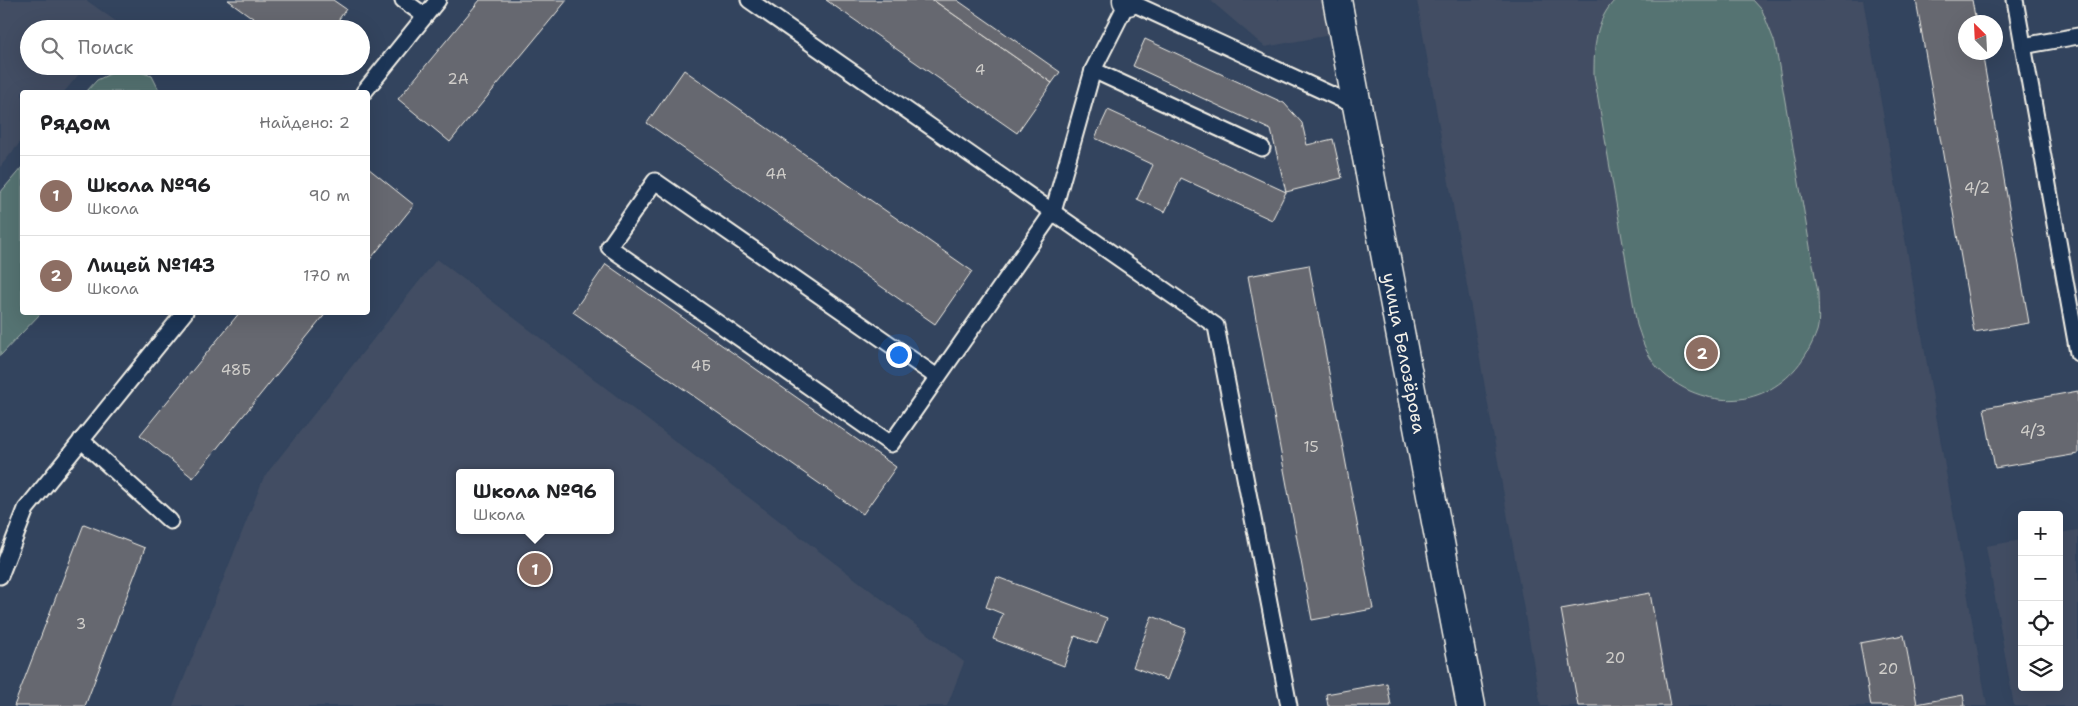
<!DOCTYPE html>
<html lang="ru">
<head>
<meta charset="utf-8">
<style>
  :root { --surface:#fff; --page:#f2f2f2; --text:#202124; --muted:#757577; --line:#e0e0e0; --accent:#111827 }
  body { margin:0; font-family:"Shantell Sans",sans-serif; background:var(--page); color:var(--text) }
  .controls { position:absolute; right:15px; bottom:15px; display:grid; overflow:hidden; border-radius:5px; box-shadow:0 5px 20px #0002 }
  .controls button { width:45px; height:45px; display:grid; place-items:center; padding:0; border:0; border-bottom:1px solid var(--line); background:var(--surface); color:var(--text); font:25px sans-serif }
  .compass { position:absolute; left:1958px; top:15px; width:45px; height:45px; border-radius:50%; background:var(--surface); box-shadow:0 5px 20px #0002; rotate:336deg }
  .you { position:absolute; left:898px; top:354px; width:18px; height:18px; margin:-12px; border:4px solid #fff; border-radius:50%; background:#1a73e8; box-shadow:0 0 0 8px #1a73e833 }
  .badge { display:grid; place-items:center; width:32px; height:32px; border-radius:50%; background:var(--accent); color:#fff; font-size:16px; font-weight:700 }
  .pin { position:absolute; translate:-50% -50%; border:2px solid #fff; box-shadow:0 1px 5px #0006 }
  .popup { position:absolute; left:456px; top:469px; width:158px; height:65px; box-sizing:border-box; display:grid; place-content:center; border-radius:5px; background:var(--surface); filter:drop-shadow(0 1px 4px #0005); font-size:16px; white-space:nowrap; color:var(--muted) }
  .popup b { font-size:19px; color:var(--text) }
  .popup::after { content:''; position:absolute; left:50%; top:100%; margin-left:-10px; border:10px solid transparent; border-top-color:var(--surface) }
  .list { margin:0; padding:0; list-style:none }
  h2 { display:flex; justify-content:space-between; align-items:center; height:65px; margin:0; padding:0 20px; font-size:21px }
  h2 small { font-size:16px; font-weight:400; color:var(--muted) }
  .list li { display:grid; grid-template-columns:32px 1fr auto; gap:15px; align-items:center; box-sizing:border-box; height:80px; padding:0 20px; border-top:1px solid var(--line) }
  .list b { display:block; font-size:19px; white-space:nowrap }
  .list p { margin:0; font-size:16px; white-space:nowrap; color:var(--muted) }
  .list em { font-size:16px; font-style:normal; color:var(--muted) }
  .icon { flex:none; width:28px; height:28px; fill:none; stroke:currentColor; stroke-width:2; stroke-linecap:round; stroke-linejoin:round }
  .map { position:relative; flex:none; width:2078px; height:706px; overflow:hidden }
  .search { position:absolute; background:var(--surface); box-shadow:0 5px 20px #0002; left:20px; top:20px; width:350px; height:55px; display:flex; align-items:center; gap:12px; box-sizing:border-box; padding:0 18px; border-radius:28px; color:var(--muted); font-size:19px }
  .panel { position:absolute; background:var(--surface); box-shadow:0 5px 20px #0002; left:20px; top:90px; width:350px; height:225px; border-radius:5px }
  .map>svg:first-child { display:block }
  .built { fill:#424e63; fill-rule:evenodd }
  .green { fill:#557372; stroke:#a4b2ad }
  .building { fill:#666770; stroke:#f4f1e8 }
  .lines { fill:none; stroke-linecap:round; stroke-linejoin:round }
  .lane-casing { stroke:#f4f1e8; stroke-width:19 }
  .street-casing { stroke:#f4f1e8; stroke-width:31 }
  .secondary-casing { stroke:#f4f1e8; stroke-width:31 }
  .lane { stroke:#1d3557; stroke-width:15 }
  .street { stroke:#1d3557; stroke-width:28 }
  .secondary { stroke:#1d3557; stroke-width:28 }
  .labels { text-anchor:middle; stroke-width:4; stroke-linejoin:round; paint-order:stroke }
  .number-label { font-size:15px; fill:#d0ceca }
  .street-label { font-size:18px; fill:#f4f1e8; stroke:#1d3557 }
</style>
</head>
<body>
<div class="map">
<svg width="2078" height="706" viewBox="0 0 2078 706">
  <rect width="100%" height="100%" fill="#33445e"/>
  <filter id="ink" filterUnits="userSpaceOnUse"><feTurbulence type="fractalNoise" baseFrequency=".02" numOctaves="2"/><feDisplacementMap in="SourceGraphic" scale="10" xChannelSelector="R" yChannelSelector="G"/><feConvolveMatrix kernelMatrix="1 2 1 2 8 2 1 2 1" color-interpolation-filters="sRGB"/></filter>
  <g filter="url(#ink)">
    <g class="built">
      <path d="M 0,0 L 86,0 L 121,25 L 118,29 L 29,29 L 29,66 L 86,66 L 64,92 L 22,92 L 22,140 L 0,167 Z"/>
      <path d="M 1210,0 L 1323,0 L 1330,35 L 1265,47 Z"/>
      <path d="M 1417,0 L 1863,0 L 1987,706 L 1541,706 Z"/>
      <path d="M 437,259 L 964,662 L 947,706 L 173,706 L 264,477 ZM 460,473 L 610,473 L 610,530 L 460,530 Z"/>
      <path d="M 2078,530 L 2078,706 L 2014,706 L 1986,546 L 2022,540 L 2022,687 L 2059,687 L 2059,533 Z"/>
    </g>
    <g class="green">
      <path d="M 1615,0 L 1753,0 L 1762,10 L 1775,43 L 1818,293 C 1818,305 1820,321 1817,331 C 1797,387 1745,415 1690,391 C 1675,384 1658,372 1650,357 C 1644,348 1641,336 1637,325 L 1594,75 C 1594,48 1595,20 1615,0 Z"/>
      <path d="M 125,67 L 152,76 L 160,92 L 86,92 L 97,80 Z"/>
      <path d="M 22,167 L 22,312 L 41,313 L 0,356 L 0,193 Z"/>
    </g>
    <g class="building">
      <path d="M 228,0 L 333,0 L 346,9 L 332,29 L 268,29 Z"/>
      <path d="M 480,0 L 567,0 L 450,142 L 398,99 Z"/>
      <path d="M 826,0 L 933,0 L 1052,83 L 1017,133 Z"/>
      <path d="M 933,0 L 957,0 L 1060,72 L 1052,83 Z"/>
      <path d="M 1916,0 L 1972,0 L 1976,22 L 1966,22 L 1966,52 L 1982,52 L 2029,323 L 1974,332 Z"/>
      <path d="M 1145,39 L 1284,103 L 1302,123 L 1307,145 L 1333,139 L 1342,178 L 1286,192 L 1271,130 L 1133,66 Z"/>
      <path d="M 684,70 L 972,271 L 935,324 L 647,123 Z"/>
      <path d="M 1108,110 L 1286,192 L 1272,220 L 1181,178 L 1165,212 L 1137,199 L 1153,165 L 1095,138 Z"/>
      <path d="M 368,168 L 414,205 L 368,262 Z"/>
      <path d="M 606,264 L 896,467 L 863,514 L 573,312 Z"/>
      <path d="M 1309,265 L 1373,609 L 1312,620 L 1248,276 Z"/>
      <path d="M 240,312 L 327,312 L 193,478 L 140,435 Z"/>
      <path d="M 2078,391 L 2078,454 L 1995,468 L 1984,408 Z"/>
      <path d="M 84,524 L 145,548 L 85,706 L 14,706 Z"/>
      <path d="M 997,577 L 1107,618 L 1097,644 L 1075,636 L 1064,666 L 993,639 L 1003,614 L 986,607 Z"/>
      <path d="M 1650,593 L 1670,706 L 1578,706 L 1561,609 Z"/>
      <path d="M 1152,616 L 1186,629 L 1167,680 L 1133,667 Z"/>
      <path d="M 1904,635 L 1917,704 L 1963,695 L 1965,706 L 1871,706 L 1860,643 Z"/>
      <path d="M 1387,683 L 1391,706 L 1328,706 L 1326,694 Z"/>
    </g>
    <g class="lines">
      <g class="lane-casing">
        <g id="lane">
          <path d="M 403,0 L 425,16"/>
          <path d="M 749,0 L 1216,326 L 1289,706"/>
          <path d="M 2015,0 L 2078,353"/>
          <path d="M 2023,46 L 2078,36"/>
          <path d="M 1093,70 L 1262,148"/>
          <path d="M 364,92 L 438,0"/>
          <path d="M 937,377 L 655,181 L 609,247 L 891,444 L 1053,212 L 1093,70 L 1128,1 L 1358,107"/>
          <path d="M 81,440 L 170,521"/>
          <path d="M 0,576 L 26,509 L 185,312"/>
        </g>
      </g>
      <g class="street-casing">
        <path id="street" d="M 1127,0 L 1128,1"/>
      </g>
      <g class="secondary-casing">
        <path id="secondary" d="M 1337,0 L 1471,706"/>
      </g>
      <use href="#lane" class="lane"/>
      <use href="#street" class="street"/>
      <use href="#secondary" class="secondary"/>
    </g>
  </g>
  <g class="labels">
    <g class="number-label">
      <text x="980" y="75">4</text>
      <text x="458" y="84">2А</text>
      <text x="776" y="179">4А</text>
      <text x="1977" y="193">4/2</text>
      <text x="701" y="371">4Б</text>
      <text x="236" y="375">48Б</text>
      <text x="2033" y="436">4/3</text>
      <text x="1311" y="452">15</text>
      <text x="81" y="629">3</text>
      <text x="1615" y="663">20</text>
      <text x="1888" y="674">20</text>
    </g>
    <g class="street-label">
      <text transform="translate(1404 353) rotate(79)" y="6">улица Белозёрова</text>
    </g>
  </g>
</svg>
<div class="controls">
<button>+</button>
<button>−</button>
<button><svg class="icon" aria-label="locate" viewBox="0 0 24 24"><circle cx="12" cy="12" r="6"/><path d="M12 2v4M12 18v4M2 12h4M18 12h4"/></svg></button>
<button><svg class="icon" aria-label="layers" viewBox="0 0 24 24"><path d="M12 4l9 5-9 5-9-5zM3 14l9 5 9-5"/></svg></button>
</div>
<svg class="compass" viewBox="-18 -18 36 36"><path d="M0-13l5 13h-10z" fill="#e53935"/><path d="M0 13l5-13h-10z" fill="#757577"/></svg>
<div class="you"></div>
<div class="pin badge" style="left:535px;top:569px;background:#8d6e63">1</div>
<div class="popup"><b>Школа №96</b>Школа</div>
<div class="pin badge" style="left:1702px;top:353px;background:#8d6e63">2</div>
<div class="search"><svg class="icon" aria-label="search" viewBox="0 0 24 24"><circle cx="10" cy="10" r="6"/><path d="M15 15l6 6"/></svg>Поиск</div>
<section class="panel">
<h2>Рядом<small>Найдено: 2</small></h2>
<ul class="list">
<li><span class="badge" style="background:#8d6e63">1</span><div><b>Школа №96</b><p>Школа</p></div><em>90 m</em></li>
<li><span class="badge" style="background:#8d6e63">2</span><div><b>Лицей №143</b><p>Школа</p></div><em>170 m</em></li>
</ul>
</section>
</div>
</body>
</html>
